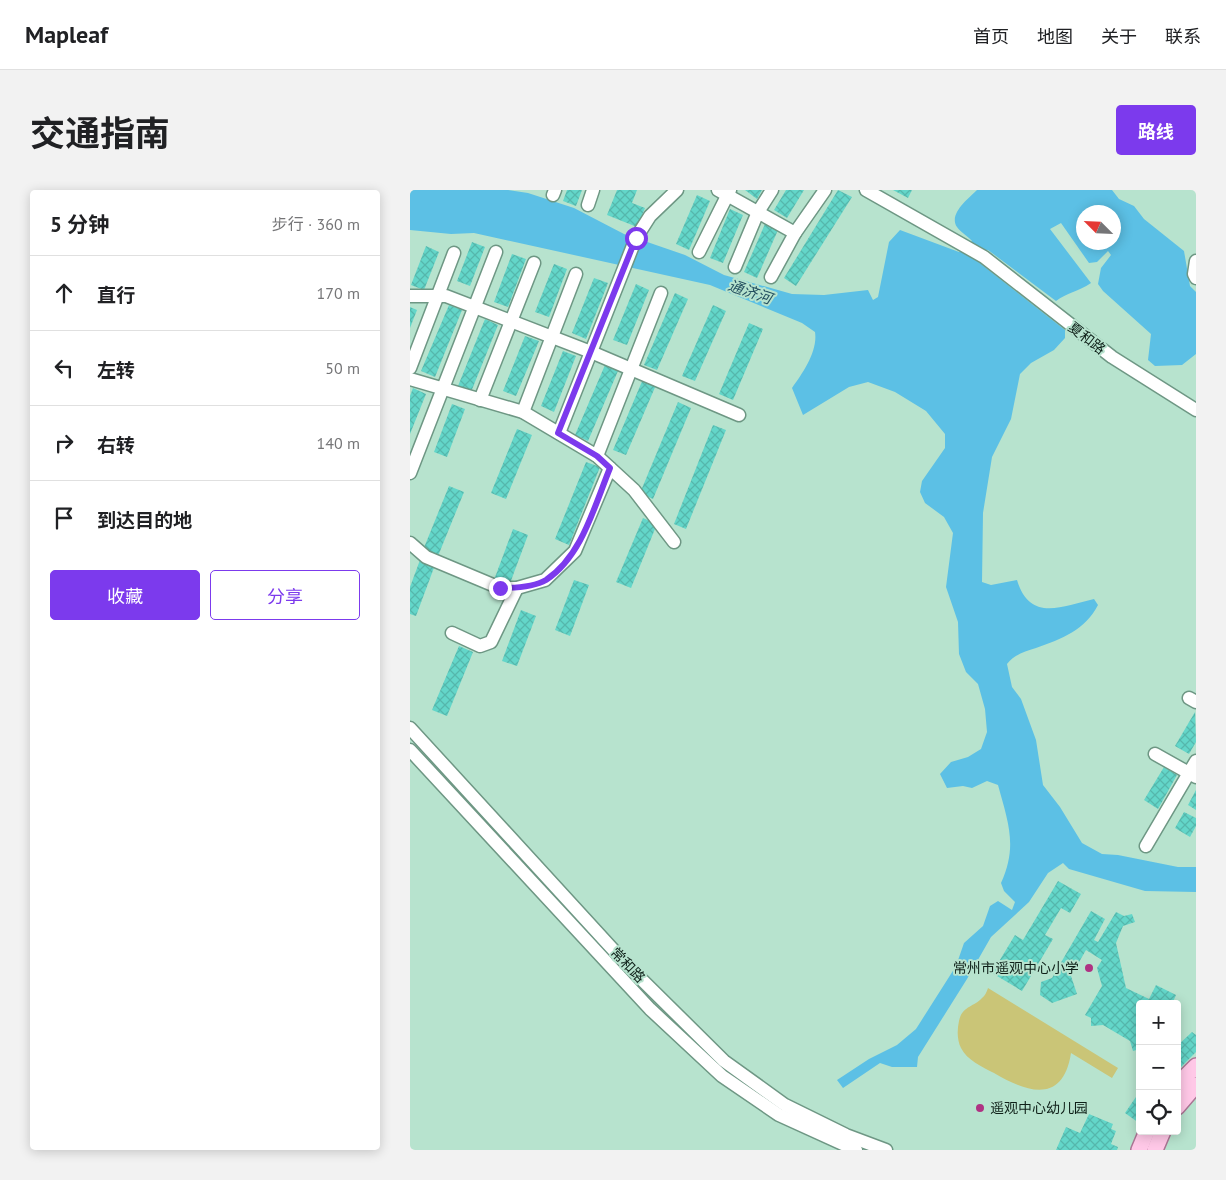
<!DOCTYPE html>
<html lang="zh">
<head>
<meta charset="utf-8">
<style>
  :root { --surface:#fff; --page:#f2f2f2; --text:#202124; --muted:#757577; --line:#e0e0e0; --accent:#7c3aed }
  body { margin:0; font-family:"PT Sans","Noto Sans SC",sans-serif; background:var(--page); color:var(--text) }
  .controls { position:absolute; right:15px; bottom:15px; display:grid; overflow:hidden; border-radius:5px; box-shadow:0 2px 12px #0003 }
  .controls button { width:45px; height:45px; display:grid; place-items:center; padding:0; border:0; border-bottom:1px solid var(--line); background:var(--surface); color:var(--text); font:25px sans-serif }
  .compass { position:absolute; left:666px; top:15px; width:45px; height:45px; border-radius:50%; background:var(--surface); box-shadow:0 2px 12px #0003; rotate:294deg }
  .stop { position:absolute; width:15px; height:15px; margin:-11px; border:4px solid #7c3aed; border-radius:50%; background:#fff }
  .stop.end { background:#7c3aed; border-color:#fff; box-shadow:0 1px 5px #0008 }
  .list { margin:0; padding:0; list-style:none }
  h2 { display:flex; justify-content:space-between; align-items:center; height:65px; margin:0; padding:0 20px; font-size:21px }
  h2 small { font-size:16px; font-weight:400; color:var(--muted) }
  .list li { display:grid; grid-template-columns:32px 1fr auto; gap:15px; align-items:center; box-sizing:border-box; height:75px; padding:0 20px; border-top:1px solid var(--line) }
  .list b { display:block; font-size:19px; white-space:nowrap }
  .list em { font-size:16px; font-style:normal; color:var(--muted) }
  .actions { display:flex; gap:10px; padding:15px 20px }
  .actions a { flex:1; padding:11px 0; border:1px solid var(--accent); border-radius:5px; text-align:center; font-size:18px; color:var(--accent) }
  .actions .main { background:var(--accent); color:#fff }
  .icon { flex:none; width:28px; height:28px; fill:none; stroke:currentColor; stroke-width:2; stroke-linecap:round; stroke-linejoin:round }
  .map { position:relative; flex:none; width:786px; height:960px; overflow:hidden; border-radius:5px }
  header { display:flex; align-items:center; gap:30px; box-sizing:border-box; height:70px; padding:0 25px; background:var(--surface); border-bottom:1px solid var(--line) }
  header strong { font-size:24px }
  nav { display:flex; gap:28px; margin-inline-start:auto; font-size:18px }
  .intro { display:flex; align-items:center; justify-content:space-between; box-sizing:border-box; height:120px; padding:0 30px }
  h1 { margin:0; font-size:35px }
  .button { padding:12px 22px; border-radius:5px; background:var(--accent); color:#fff; font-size:18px; font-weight:700 }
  main { display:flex; gap:30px; padding:0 30px }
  aside { flex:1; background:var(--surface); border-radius:5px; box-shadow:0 2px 12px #0003 }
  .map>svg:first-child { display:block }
  .pitch { fill:#cac577 }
  .water { fill:#5cc0e5; fill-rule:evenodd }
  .building { fill:url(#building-cross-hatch) }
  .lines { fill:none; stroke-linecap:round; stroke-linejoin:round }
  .minor-casing { stroke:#6e9784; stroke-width:15 }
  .major-casing { stroke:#ab7594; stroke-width:18 }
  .minor { stroke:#fff; stroke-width:12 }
  .major { stroke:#ffc8e7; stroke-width:15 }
  .route { stroke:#7c3aed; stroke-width:6 }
  .poi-dot { fill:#af3283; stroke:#b7e3ce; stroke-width:2 }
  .labels { text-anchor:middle; stroke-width:4; stroke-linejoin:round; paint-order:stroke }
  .street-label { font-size:14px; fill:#0e1f18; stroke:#b7e3ce }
  .poi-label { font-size:14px; fill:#0e1f18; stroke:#b7e3ce; text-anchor:end }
  .water-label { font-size:15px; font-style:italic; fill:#255060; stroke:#b7e3ce }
</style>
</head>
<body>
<header>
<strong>Mapleaf</strong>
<nav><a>首页</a><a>地图</a><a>关于</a><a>联系</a></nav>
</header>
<div class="intro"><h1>交通指南</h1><a class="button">路线</a></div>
<main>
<aside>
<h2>5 分钟<small>步行 · 360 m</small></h2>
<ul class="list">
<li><svg class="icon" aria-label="ahead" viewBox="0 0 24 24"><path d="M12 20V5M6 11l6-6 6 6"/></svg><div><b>直行</b></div><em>170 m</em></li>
<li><svg class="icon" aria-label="left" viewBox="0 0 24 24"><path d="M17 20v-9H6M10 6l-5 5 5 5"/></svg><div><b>左转</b></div><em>50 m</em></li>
<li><svg class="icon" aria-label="right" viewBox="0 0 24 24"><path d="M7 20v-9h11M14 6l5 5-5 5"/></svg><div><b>右转</b></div><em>140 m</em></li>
<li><svg class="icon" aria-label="arrive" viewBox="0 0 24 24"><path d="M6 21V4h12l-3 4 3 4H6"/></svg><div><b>到达目的地</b></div></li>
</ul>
<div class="actions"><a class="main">收藏</a><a>分享</a></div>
</aside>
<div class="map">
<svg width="786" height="960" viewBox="0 0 786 960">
  <defs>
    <pattern id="building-cross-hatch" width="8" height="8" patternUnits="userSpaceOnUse" patternTransform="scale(1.25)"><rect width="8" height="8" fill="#63d6c9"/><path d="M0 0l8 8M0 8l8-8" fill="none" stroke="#55b7ac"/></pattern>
  </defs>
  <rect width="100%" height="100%" fill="#b7e3ce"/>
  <path class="pitch" d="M 578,798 L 708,878 L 702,888 L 661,863 C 653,914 618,903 584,883 C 572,877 557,870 551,858 C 547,850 547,840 549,831 C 552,816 564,817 572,808 C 575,806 577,801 578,798 Z"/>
  <path class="water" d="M 0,0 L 98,0 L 118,3 L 164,18 L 214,44 L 275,65 L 314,85 L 382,104 L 414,105 L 458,100 L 463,110 L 468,107 L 479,52 L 490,40 L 549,62 L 555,61 L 562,51 C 558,46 550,42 547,37 C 538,24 559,8 567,0 L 702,0 L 709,9 L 724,16 L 734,29 L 774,61 L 780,96 L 786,102 L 786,164 L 772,175 L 745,176 L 738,170 L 741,144 L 693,101 L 688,94 L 691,78 L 701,65 L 698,61 L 687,72 L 679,73 L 651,33 L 640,39 L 681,93 C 668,102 658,102 646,111 L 578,60 L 570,61 L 569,70 L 571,74 L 655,140 L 655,148 L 644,160 L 621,173 L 610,184 L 601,229 L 582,267 L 573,323 L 572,392 L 581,395 L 607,390 C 620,433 652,416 684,409 L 688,415 C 675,440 652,449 626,458 C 614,462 605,464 597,474 L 602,497 L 611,509 L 626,550 L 633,595 L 650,617 L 672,653 L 692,664 L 708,665 L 768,677 L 786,677 L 786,702 L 735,701 L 659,679 L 653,673 L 638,683 L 619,712 L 581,747 L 557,789 L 508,867 L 507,877 L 482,877 L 470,873 L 433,898 L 427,890 L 459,869 L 487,855 L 506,839 L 546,776 L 554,753 L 573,736 L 580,716 L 588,711 L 602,720 L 605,712 L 594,701 L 591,693 C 608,656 598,632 588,595 L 577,591 L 562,598 L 553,596 L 537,598 L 530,584 L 541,572 L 558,567 L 571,559 L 577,542 L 575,519 L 568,494 L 556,482 L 549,464 L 548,432 L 536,397 L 543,343 L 534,327 L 515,313 L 510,302 L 512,291 L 535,258 L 535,244 L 516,221 L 485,202 L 458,192 L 439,197 L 393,225 L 382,198 C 393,183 408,161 405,142 L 392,133 L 300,95 L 64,43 L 41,44 L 0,40 ZM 674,22 L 704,22 L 704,52 L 674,52 Z"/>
  <g class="building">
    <path d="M 157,0 L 172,0 L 166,16 L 153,11 Z"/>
    <path d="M 207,0 L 227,0 L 222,13 L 235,18 L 227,37 L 197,25 Z"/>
    <path d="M 335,0 L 352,0 L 347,9 Z"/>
    <path d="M 376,0 L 394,0 L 377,28 L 364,20 Z"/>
    <path d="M 428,0 L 442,7 L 386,96 L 374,88 Z"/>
    <path d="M 483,0 L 502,0 L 498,8 Z"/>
    <path d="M 287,5 L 300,11 L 279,60 L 266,54 Z"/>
    <path d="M 320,19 L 333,25 L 313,73 L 300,68 Z"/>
    <path d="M 355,34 L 368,40 L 347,88 L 334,82 Z"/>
    <path d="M 62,52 L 75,57 L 60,96 L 47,91 Z"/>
    <path d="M 16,56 L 29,62 L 14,100 L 1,95 Z"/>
    <path d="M 102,64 L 116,69 L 98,117 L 84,112 Z"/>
    <path d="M 144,74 L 157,79 L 139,127 L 125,122 Z"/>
    <path d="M 184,88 L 198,93 L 176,149 L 162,143 Z"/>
    <path d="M 226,94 L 239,100 L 217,155 L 203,150 Z"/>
    <path d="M 265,103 L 278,109 L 247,180 L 234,175 Z"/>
    <path d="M 39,115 L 52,120 L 25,187 L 11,181 Z"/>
    <path d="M 303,115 L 316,121 L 285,191 L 272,186 Z"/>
    <path d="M 0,117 L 7,120 L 0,138 Z"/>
    <path d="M 75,129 L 88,135 L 61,202 L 48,196 Z"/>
    <path d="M 339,133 L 353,139 L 323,210 L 309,204 Z"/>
    <path d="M 115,146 L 129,151 L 106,206 L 93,201 Z"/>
    <path d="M 153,161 L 166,166 L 144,222 L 131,216 Z"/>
    <path d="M 195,175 L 208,181 L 178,251 L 165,245 Z"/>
    <path d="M 233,189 L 246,195 L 216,265 L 203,260 Z"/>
    <path d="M 3,198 L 16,204 L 0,244 L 0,206 Z"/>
    <path d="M 268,212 L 281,218 L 243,309 L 230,303 Z"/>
    <path d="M 42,214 L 55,219 L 37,267 L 24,262 Z"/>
    <path d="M 303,235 L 316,240 L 276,339 L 264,334 Z"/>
    <path d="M 107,239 L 122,245 L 96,309 L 81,303 Z"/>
    <path d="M 176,272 L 190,277 L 159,355 L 145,349 Z"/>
    <path d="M 39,296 L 54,302 L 28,366 L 13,360 Z"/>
    <path d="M 233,328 L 247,334 L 221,398 L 206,392 Z"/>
    <path d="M 103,339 L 118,345 L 99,396 L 84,390 Z"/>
    <path d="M 10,370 L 25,375 L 6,426 L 0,424 L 0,397 Z"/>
    <path d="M 164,390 L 179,395 L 160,446 L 145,440 Z"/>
    <path d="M 111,420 L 126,426 L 107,476 L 92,471 Z"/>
    <path d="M 49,456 L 63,462 L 37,526 L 22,520 Z"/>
    <path d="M 785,522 L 786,552 L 779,564 L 765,556 Z"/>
    <path d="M 754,577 L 767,585 L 748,619 L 734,610 Z"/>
    <path d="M 786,600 L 786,620 L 778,615 Z"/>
    <path d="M 774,622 L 786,628 L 786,636 L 780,647 L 765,638 Z"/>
    <path d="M 648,691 L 671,704 L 660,723 L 651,718 L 635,745 L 643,749 L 612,801 L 582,783 L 605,745 L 613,750 Z"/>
    <path d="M 681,721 L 695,729 L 684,750 L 688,752 L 706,722 L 714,726 L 722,724 L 725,732 L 713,736 L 706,753 L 716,798 L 739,809 L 746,795 L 766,805 L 762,814 L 730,814 L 730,859 L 723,861 L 720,851 L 693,835 L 681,836 L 681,828 L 675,825 L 692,796 L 687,778 L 692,770 L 676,760 L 661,786 L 667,804 L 642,813 L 630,805 L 631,792 L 642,788 Z"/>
    <path d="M 782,842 L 786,845 L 786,862 L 767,881 L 767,856 Z"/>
    <path d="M 730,901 L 730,932 L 729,933 L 715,923 Z"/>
    <path d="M 679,924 L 703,934 L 701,939 L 706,941 L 701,954 L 708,957 L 707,960 L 646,960 L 656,937 L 670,943 Z"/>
  </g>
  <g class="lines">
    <g class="minor-casing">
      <g id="minor">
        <path d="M 308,0 L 385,43"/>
        <path d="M 456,0 L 574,67 L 702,167 L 786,220"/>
        <path d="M 143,5 L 145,0"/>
        <path d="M 178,15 L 183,0"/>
        <path d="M 289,62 L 320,0"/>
        <path d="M 786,71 L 784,84 L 786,88"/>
        <path d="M 325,77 L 348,22 L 362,0"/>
        <path d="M 361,87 L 385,43 L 415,0"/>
        <path d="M 0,106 L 36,106 L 181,162 L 329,225"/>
        <path d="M 0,178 L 44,63"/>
        <path d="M 0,189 L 113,222 L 187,266 L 224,300 L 264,352"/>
        <path d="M 70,210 L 124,73"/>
        <path d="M 113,222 L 166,84"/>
        <path d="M 149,243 L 226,48 L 240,26 L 267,0"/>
        <path d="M 187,266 L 251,103"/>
        <path d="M 0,283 L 86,62"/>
        <path d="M 0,353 L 16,367 L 90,398 L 107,398 L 135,390 L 165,361 L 200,278"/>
        <path d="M 42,443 L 70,456 L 81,452 L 107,398"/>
        <path d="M 779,508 L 786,512"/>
        <path d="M 0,538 L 219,777 L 314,871 L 375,915 L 436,945 L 476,960"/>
        <path d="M 0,560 L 240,819 L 312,886 L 369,925 L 446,960"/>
        <path d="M 745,564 L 786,587"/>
        <path d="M 736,656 L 786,571"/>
      </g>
    </g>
    <g class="major-casing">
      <g id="major">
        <path d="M 767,895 L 786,876"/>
        <path d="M 767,917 L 786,895"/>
        <path d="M 729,960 L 737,941"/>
        <path d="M 745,960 L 753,941"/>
      </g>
    </g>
    <use href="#minor" class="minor"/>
    <use href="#major" class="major"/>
  </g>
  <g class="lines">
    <path class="route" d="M 90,398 C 104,398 124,397 136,390 C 172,366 184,317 200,278 L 187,266 L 148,243 L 226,48"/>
  </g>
  <g class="poi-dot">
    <circle cx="679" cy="778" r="5"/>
    <circle cx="570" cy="918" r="5"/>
  </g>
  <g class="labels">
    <g class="street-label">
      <text transform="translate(677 148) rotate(38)" y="5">夏和路</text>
      <text transform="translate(218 775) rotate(46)" y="5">常和路</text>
    </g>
    <g class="poi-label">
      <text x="669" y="783">常州市遥观中心小学</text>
      <text x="580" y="923" text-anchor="start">遥观中心幼儿园</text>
    </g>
    <g class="water-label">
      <text transform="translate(340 102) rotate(19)" y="5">通济河</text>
    </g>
  </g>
</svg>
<div class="controls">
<button>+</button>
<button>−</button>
<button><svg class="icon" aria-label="locate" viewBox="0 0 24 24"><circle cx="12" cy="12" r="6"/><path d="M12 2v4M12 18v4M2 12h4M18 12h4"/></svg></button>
</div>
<svg class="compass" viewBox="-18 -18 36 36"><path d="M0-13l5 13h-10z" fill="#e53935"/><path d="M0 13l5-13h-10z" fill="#757577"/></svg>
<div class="stop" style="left:226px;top:48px"></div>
<div class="stop end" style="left:90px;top:398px"></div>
</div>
</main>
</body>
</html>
